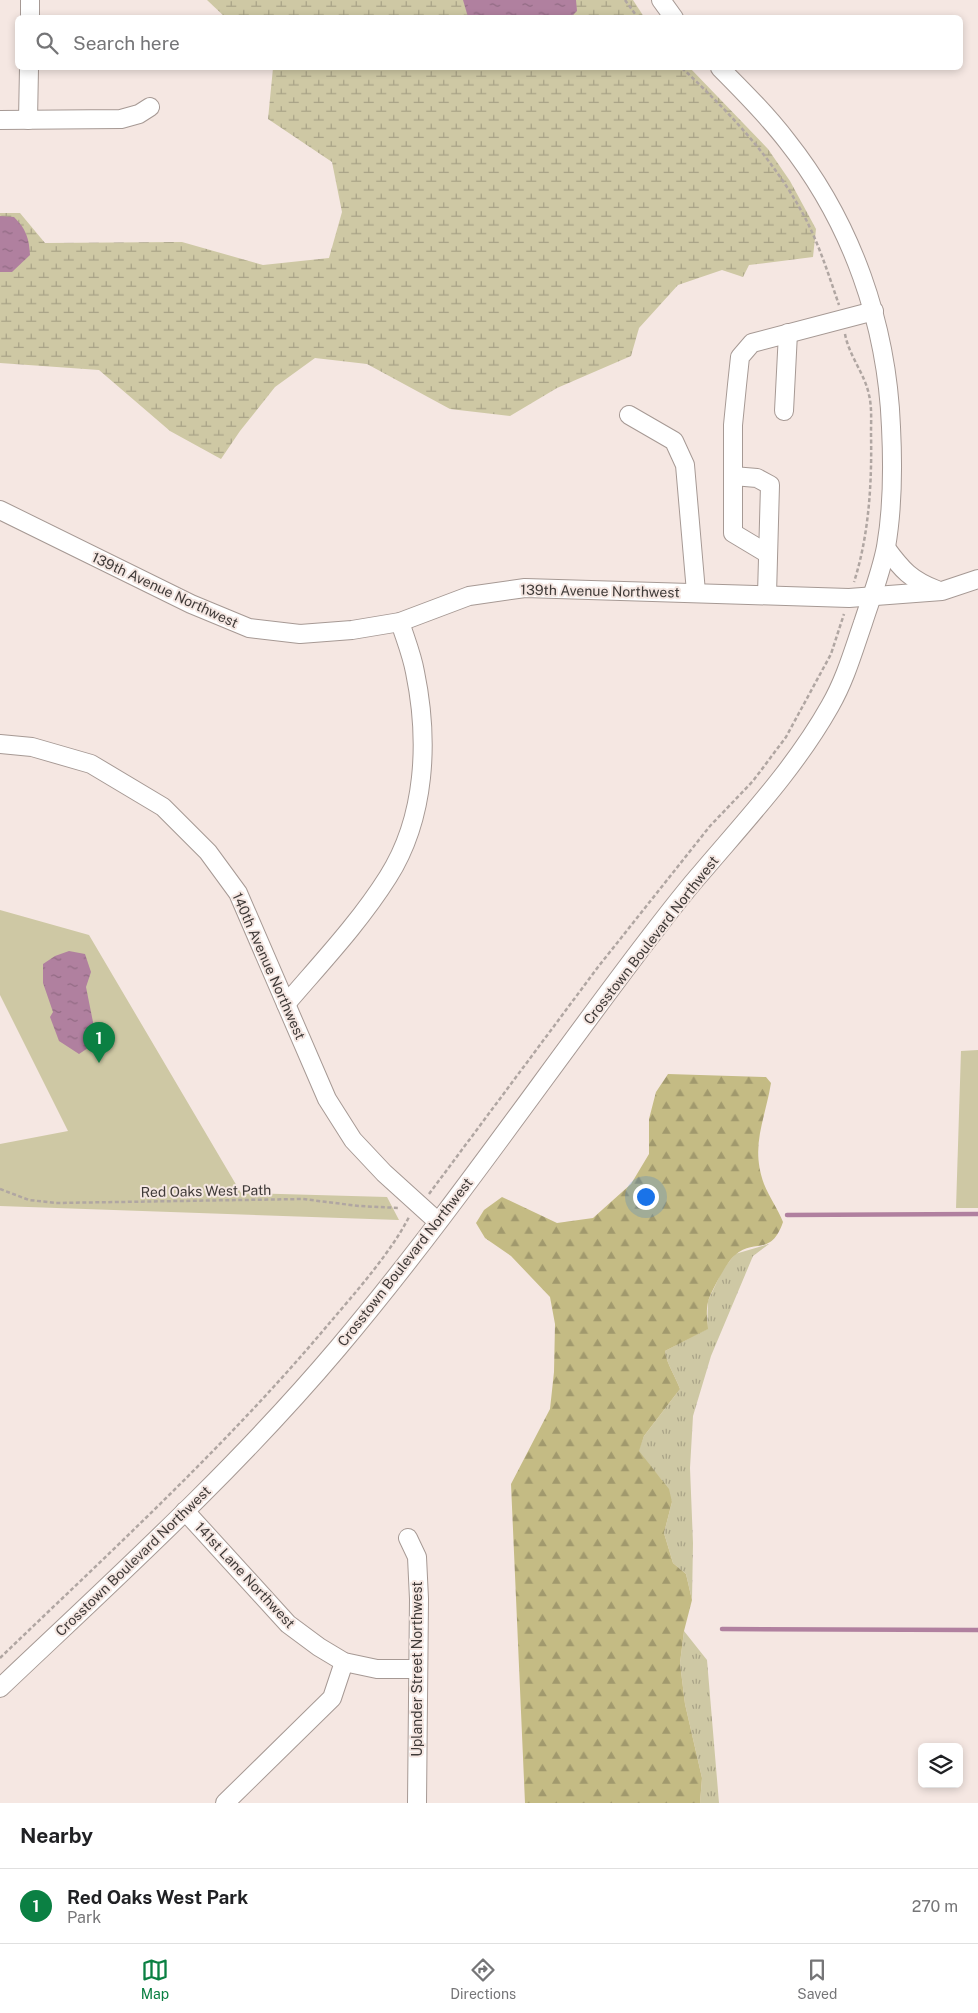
<!DOCTYPE html>
<html lang="en">
<head>
<meta charset="utf-8">
<style>
  :root { --surface:#fff; --page:#f6f6f6; --text:#202124; --muted:#757577; --line:#e0e0e0; --accent:#0b8043 }
  body { margin:0; font-family:"Public Sans",sans-serif; background:var(--page); color:var(--text) }
  .controls { position:absolute; right:15px; bottom:15px; display:grid; overflow:hidden; border-radius:8px; box-shadow:0 2px 8px #0003 }
  .controls button { width:45px; height:45px; display:grid; place-items:center; padding:0; border:0; border-bottom:1px solid var(--line); background:var(--surface); color:var(--text); font:25px sans-serif }
  .you { position:absolute; left:645px; top:1196px; width:18px; height:18px; margin:-12px; border:4px solid #fff; border-radius:50%; background:#1a73e8; box-shadow:0 0 0 8px #1a73e833 }
  .badge { display:grid; place-items:center; width:32px; height:32px; border-radius:50%; background:var(--accent); color:#fff; font-size:16px; font-weight:700 }
  .pin { position:absolute; translate:-50% -41px; filter:drop-shadow(0 1px 2px #0008) }
  .pin::after { content:''; position:absolute; top:26px; width:18px; height:15px; background:inherit; clip-path:polygon(0 0,100% 0,50% 100%) }
  .list { margin:0; padding:0; list-style:none }
  h2 { display:flex; justify-content:space-between; align-items:center; height:65px; margin:0; padding:0 20px; font-size:21px }
  h2 small { font-size:16px; font-weight:400; color:var(--muted) }
  .list li { display:grid; grid-template-columns:32px 1fr auto; gap:15px; align-items:center; box-sizing:border-box; height:75px; padding:0 20px; border-top:1px solid var(--line) }
  .list b { display:block; font-size:19px; white-space:nowrap }
  .list p { margin:0; font-size:16px; white-space:nowrap; color:var(--muted) }
  .list em { font-size:16px; font-style:normal; color:var(--muted) }
  .icon { flex:none; width:28px; height:28px; fill:none; stroke:currentColor; stroke-width:2; stroke-linecap:round; stroke-linejoin:round }
  .map { position:relative; flex:none; width:978px; height:1803px; overflow:hidden }
  .search { position:absolute; background:var(--surface); box-shadow:0 2px 8px #0003; left:15px; right:15px; top:15px; height:55px; display:flex; align-items:center; gap:12px; box-sizing:border-box; padding:0 18px; border-radius:8px; color:var(--muted); font-size:19px }
  .sheet { height:140px; background:var(--surface) }
  nav { display:flex; justify-content:space-around; align-items:center; box-sizing:border-box; height:70px; border-top:1px solid var(--line); background:var(--surface); font-size:14px; color:var(--muted) }
  nav a { display:grid; justify-items:center; gap:2px }
  nav .on { color:var(--accent) }
  .map>svg:first-child { display:block }
  .grass { fill:url(#grass-tufts) }
  .forest { fill:url(#forest-firs) }
  .wetland { fill:url(#wetland-marsh) }
  .park { fill:#cec8a4 }
  .water { fill:url(#water-ripples) }
  .lines { fill:none; stroke-linecap:round; stroke-linejoin:round }
  .stream { stroke:#b0809f; stroke-width:4.5 }
  .minor-casing { stroke:#a69994; stroke-width:20 }
  .path { stroke:#b0a6a2; stroke-width:2.5; stroke-dasharray:4 2.5; stroke-linecap:butt }
  .minor { stroke:#fff; stroke-width:18 }
  .labels { text-anchor:middle; stroke-width:4; stroke-linejoin:round; paint-order:stroke }
  .street-label { font-size:14px; fill:#3f3a38; stroke:#f5e7e2 }
</style>
</head>
<body>
<div class="map">
<svg width="978" height="1803" viewBox="0 0 978 1803">
  <defs>
    <pattern id="grass-tufts" width="24" height="20" patternUnits="userSpaceOnUse" patternTransform="scale(1.25)"><rect width="24" height="20" fill="#cec8a4"/><path d="M3 7l-1-3M5 7V3M7 7l1-3M15 17l-1-3M17 17v-4M19 17l1-3" fill="none" stroke="#a9a387"/></pattern>
    <pattern id="forest-firs" width="22" height="20" patternUnits="userSpaceOnUse" patternTransform="scale(1.25)"><rect width="22" height="20" fill="#c4bb84"/><path d="M5 1l3.5 6h-7zM16 11l3.5 6h-7z" fill="#a1996d"/></pattern>
    <pattern id="wetland-marsh" width="20" height="14" patternUnits="userSpaceOnUse" patternTransform="scale(1.25)"><rect width="20" height="14" fill="#cec8a4"/><path d="M1 5h8M5 5V1M11 12h8M15 12V8" fill="none" stroke="#a9a387"/></pattern>
    <pattern id="water-ripples" width="26" height="14" patternUnits="userSpaceOnUse" patternTransform="scale(1.25)"><rect width="26" height="14" fill="#b0809f"/><path d="M2 4q2-2 4 0t4 0M15 11q2-2 4 0t4 0" fill="none" stroke="#916a83"/></pattern>
  </defs>
  <rect width="100%" height="100%" fill="#f5e7e2"/>
  <g class="grass">
    <path d="M 769,1244 L 753,1256 L 711,1356 L 693,1416 L 690,1468 L 693,1543 L 692,1600 L 686,1574 L 673,1563 L 664,1533 L 672,1502 L 661,1479 L 638,1452 L 644,1436 L 680,1389 C 675,1375 667,1365 665,1351 L 707,1329 L 708,1301 L 722,1271 L 735,1254 Z"/>
    <path d="M 684,1631 L 707,1660 L 719,1803 L 700,1803 L 702,1778 L 685,1704 L 680,1663 Z"/>
  </g>
  <path class="forest" d="M 668,1074 L 766,1077 L 771,1083 C 765,1120 750,1146 764,1184 C 769,1197 778,1209 783,1222 C 771,1257 755,1238 735,1255 C 728,1260 710,1293 708,1302 C 706,1310 707,1321 708,1329 L 665,1351 C 667,1365 675,1375 680,1389 L 644,1436 L 639,1451 L 669,1489 L 672,1502 L 664,1533 L 673,1563 L 686,1574 L 692,1600 L 684,1631 L 680,1663 L 685,1704 L 702,1778 L 700,1803 L 525,1803 L 511,1484 L 550,1409 L 554,1372 L 555,1324 L 550,1297 L 511,1256 L 485,1238 L 476,1223 L 484,1210 L 502,1197 L 557,1223 L 593,1218 L 631,1184 L 649,1154 L 649,1119 L 656,1092 Z"/>
  <g class="wetland">
    <path d="M 207,0 L 633,0 L 644,17 L 226,18 Z"/>
    <path d="M 273,68 L 690,68 L 768,149 L 790,181 L 816,229 L 813,257 L 749,265 L 743,277 L 722,270 L 678,285 L 639,328 L 631,356 L 557,388 L 510,416 L 450,409 L 367,364 L 315,358 L 275,387 L 240,431 L 221,459 L 170,431 L 99,370 L 0,363 L 0,213 L 20,213 L 45,243 L 182,242 L 263,265 L 329,258 L 342,212 L 332,162 L 268,119 Z"/>
  </g>
  <g class="park">
    <path d="M 0,910 L 89,935 L 241,1193 L 387,1197 L 399,1220 L 0,1206 L 0,1144 L 68,1131 L 0,995 Z"/>
    <path d="M 978,1050 L 978,1208 L 956,1208 L 961,1051 Z"/>
  </g>
  <g class="water">
    <path d="M 463,0 L 576,0 L 577,11 L 571,17 L 468,17 Z"/>
    <path d="M 0,216 L 14,217 C 26,229 29,238 30,255 L 12,272 L 0,272 Z"/>
    <path d="M 69,951 L 85,954 L 91,972 L 86,987 L 97,1042 L 79,1054 L 59,1041 L 50,1017 L 53,1012 L 43,983 L 43,964 L 55,956 Z"/>
  </g>
  <g class="lines">
    <g class="stream">
      <path d="M 787,1215 L 978,1214"/>
      <path d="M 722,1629 L 978,1630"/>
    </g>
    <g class="minor-casing">
      <g id="minor">
        <path d="M 661,0 L 674,18"/>
        <path d="M 30,18 L 30,0"/>
        <path d="M 0,120 L 121,119 L 139,114 L 150,107"/>
        <path d="M 28,120 L 29,68"/>
        <path d="M 784,411 L 788,333"/>
        <path d="M 629,415 L 674,441 L 685,465 L 696,592"/>
        <path d="M 733,476 L 757,478 L 770,485 L 767,595"/>
        <path d="M 0,510 L 191,604 L 249,628 L 300,634 L 352,630 L 400,622 L 469,596 L 525,588 L 849,598 L 942,591 L 978,579"/>
        <path d="M 886,548 C 902,570 911,580 937,590"/>
        <path d="M 768,554 L 733,533 L 733,425 L 737,385 L 740,357 L 752,343 L 874,311"/>
        <path d="M 0,744 L 32,747 L 91,764 L 163,807 L 208,852 L 238,893 L 327,1099 L 353,1140 L 384,1173 L 437,1221"/>
        <path d="M 286,1004 C 321,963 359,923 388,877 C 426,817 429,740 415,672 C 412,655 405,638 400,622"/>
        <path d="M 185,1511 L 288,1624 L 319,1647 L 344,1662 L 377,1669 L 417,1669"/>
        <path d="M 408,1538 L 417,1557 L 419,1599 L 417,1803"/>
        <path d="M 0,1688 C 116,1578 235,1470 338,1348 C 445,1221 539,1083 640,950 C 660,924 680,897 702,872 C 747,819 795,768 830,706 C 845,680 853,652 863,623 C 871,598 881,573 886,547 C 893,507 893,467 891,427 C 887,324 852,223 787,141 C 767,115 743,91 720,68"/>
        <path d="M 225,1803 L 332,1698 L 344,1662"/>
      </g>
    </g>
    <g class="path">
      <path d="M 625,0 L 638,18"/>
      <path d="M 682,68 C 728,111 771,156 802,212 C 818,241 828,273 839,305"/>
      <path d="M 845,334 C 849,356 865,374 869,395 C 872,407 871,421 871,434 C 872,483 869,535 854,582"/>
      <path d="M 0,1189 L 29,1200 L 56,1203 L 303,1199 L 359,1206 L 399,1208"/>
      <path d="M 429,1194 L 598,967 L 710,826 L 753,781 L 786,737 L 831,654 L 844,614"/>
      <path d="M 0,1658 C 112,1550 227,1445 327,1326 C 354,1294 390,1254 409,1217"/>
    </g>
    <use href="#minor" class="minor"/>
  </g>
  <g class="labels">
    <g class="street-label">
      <text transform="translate(165 590) rotate(25)" y="5">139th Avenue Northwest</text>
      <text transform="translate(600 591) rotate(1)" y="5">139th Avenue Northwest</text>
      <text transform="translate(651 940) rotate(-52)" y="5">Crosstown Boulevard Northwest</text>
      <text transform="translate(269 966) rotate(66)" y="5">140th Avenue Northwest</text>
      <text transform="translate(206 1191) rotate(-1)" y="5">Red Oaks West Path</text>
      <text transform="translate(405 1262) rotate(-52)" y="5">Crosstown Boulevard Northwest</text>
      <text transform="translate(133 1561) rotate(-44)" y="5">Crosstown Boulevard Northwest</text>
      <text transform="translate(245 1575) rotate(47)" y="5">141st Lane Northwest</text>
      <text transform="translate(417 1669) rotate(-90)" y="5">Uplander Street Northwest</text>
    </g>
  </g>
</svg>
<div class="controls">
<button><svg class="icon" aria-label="layers" viewBox="0 0 24 24"><path d="M12 4l9 5-9 5-9-5zM3 14l9 5 9-5"/></svg></button>
</div>
<div class="you"></div>
<div class="pin badge" style="left:99px;top:1063px">1</div>
<div class="search"><svg class="icon" aria-label="search" viewBox="0 0 24 24"><circle cx="10" cy="10" r="6"/><path d="M15 15l6 6"/></svg>Search here</div>
</div>
<section class="sheet">
<h2>Nearby<small></small></h2>
<ul class="list">
<li><span class="badge">1</span><div><b>Red Oaks West Park</b><p>Park</p></div><em>270 m</em></li>
</ul>
</section>
<nav>
<a class="on"><svg class="icon" aria-label="map" viewBox="0 0 24 24"><path d="M3 6l6-2 6 2 6-2v14l-6 2-6-2-6 2zM9 4v14M15 6v14"/></svg>Map</a>
<a><svg class="icon" aria-label="directions" viewBox="0 0 24 24"><path d="M12 3l9 9-9 9-9-9zM9 14v-3h6M13 9l2 2-2 2"/></svg>Directions</a>
<a><svg class="icon" aria-label="saved" viewBox="0 0 24 24"><path d="M7 4h10v16l-5-4-5 4z"/></svg>Saved</a>
</nav>
</body>
</html>
